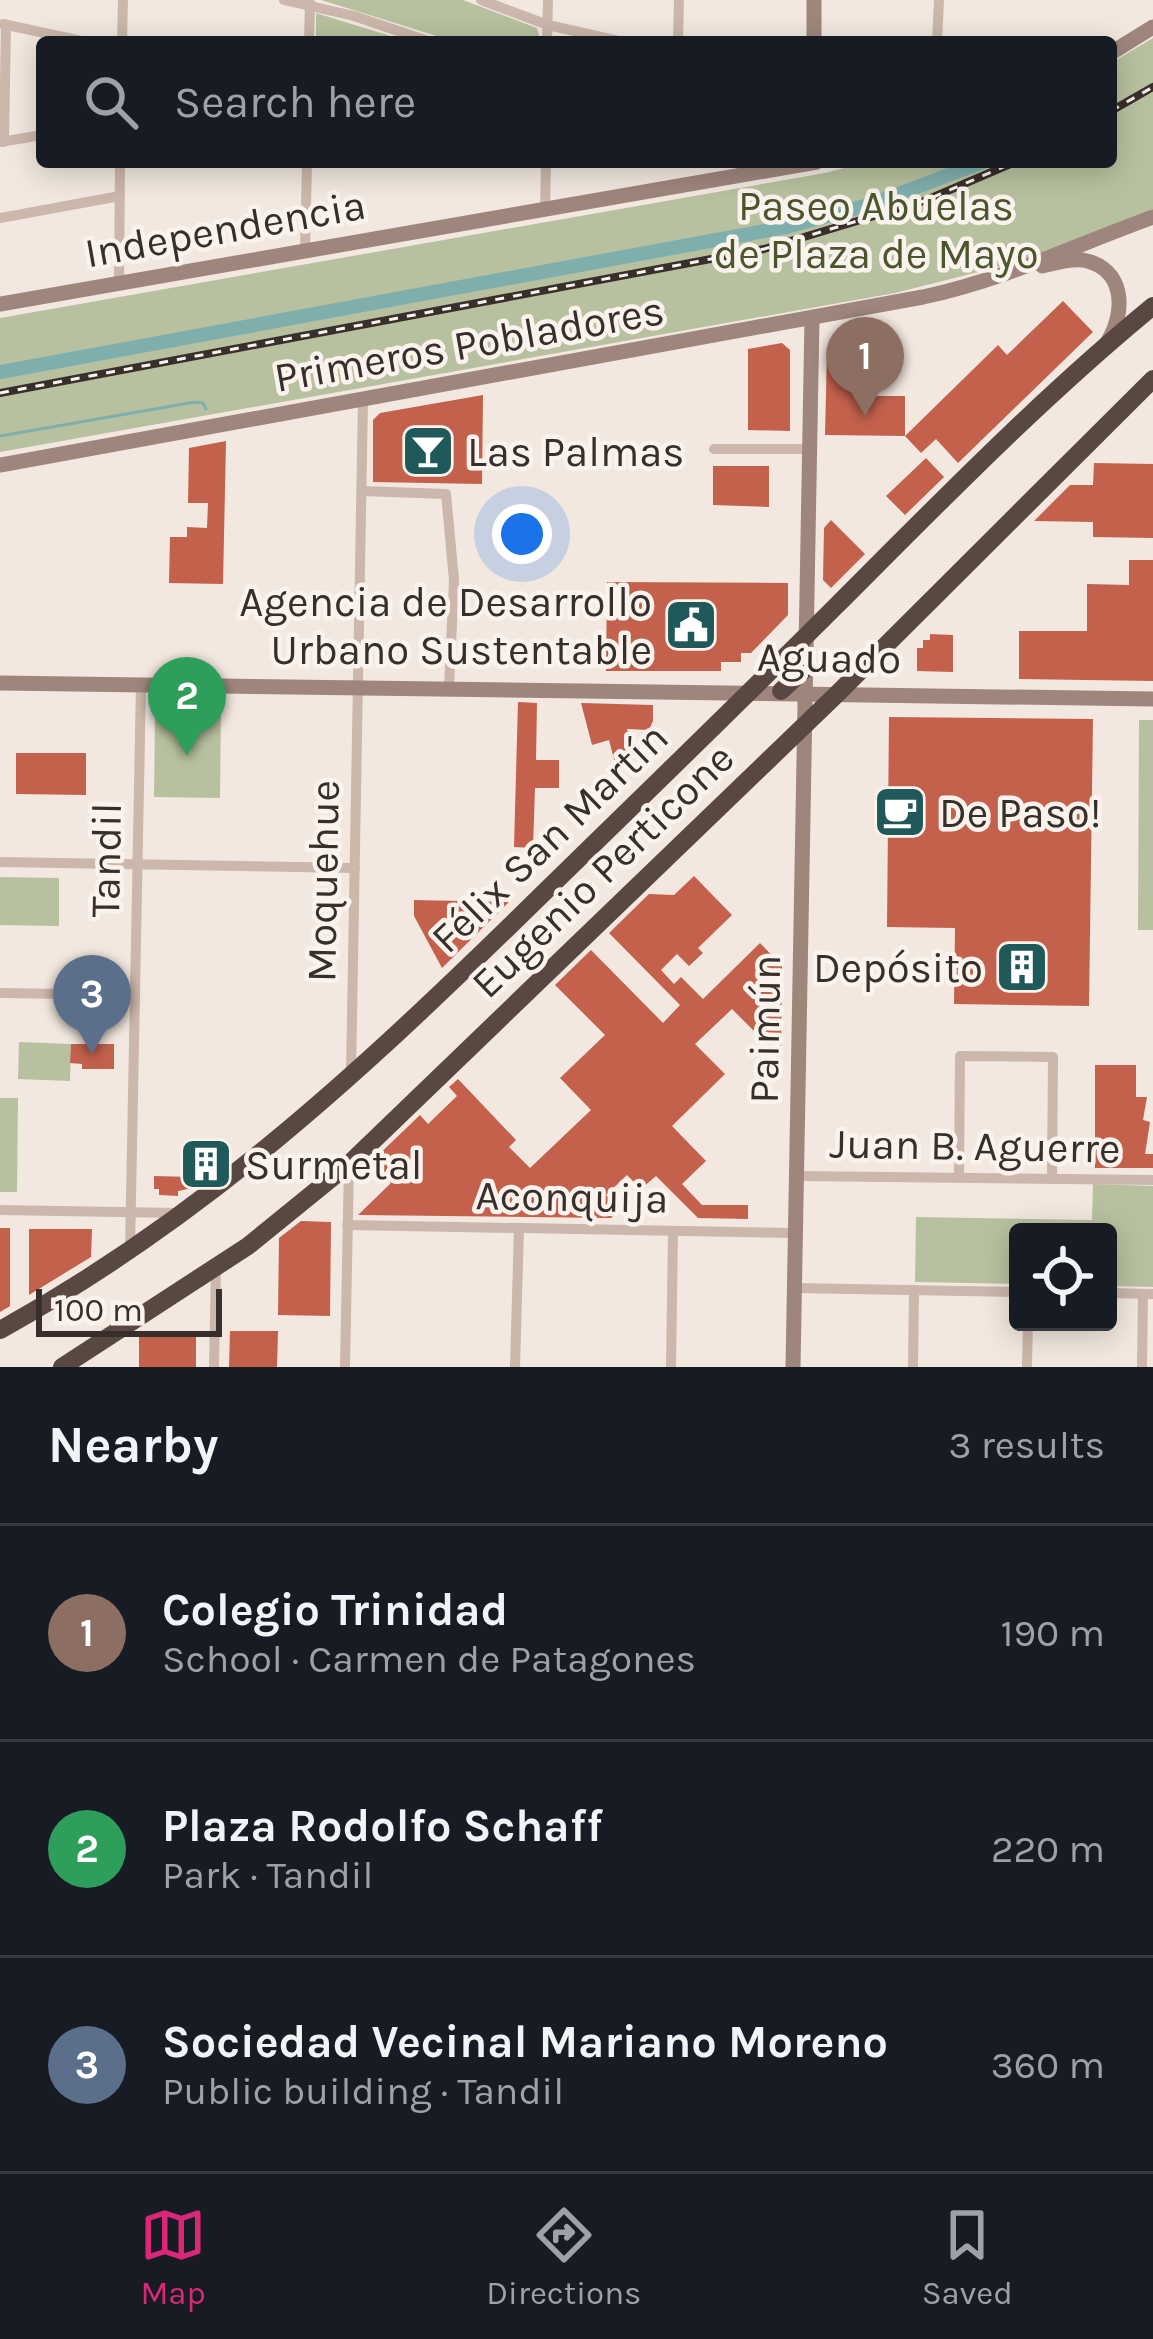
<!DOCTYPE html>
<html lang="en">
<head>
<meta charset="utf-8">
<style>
  :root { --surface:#171b24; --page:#242831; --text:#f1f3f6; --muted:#9ea1a6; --line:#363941; --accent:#db2777 }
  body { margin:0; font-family:Karla,sans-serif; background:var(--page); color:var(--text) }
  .controls { position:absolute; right:36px; bottom:36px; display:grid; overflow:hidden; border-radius:12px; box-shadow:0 6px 30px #0003 }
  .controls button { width:108px; height:108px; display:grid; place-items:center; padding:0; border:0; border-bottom:3px solid var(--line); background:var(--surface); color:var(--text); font:60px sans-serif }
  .scale { position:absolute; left:36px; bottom:30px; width:186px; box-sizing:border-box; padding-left:12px; border:6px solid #382e2a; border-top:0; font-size:33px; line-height:42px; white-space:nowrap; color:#382e2a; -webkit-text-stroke:9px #faf2ec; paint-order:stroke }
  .you { position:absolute; left:522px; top:534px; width:42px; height:42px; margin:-30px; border:9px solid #fff; border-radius:50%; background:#1a73e8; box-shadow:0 0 0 18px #1a73e833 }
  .badge { display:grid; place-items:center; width:78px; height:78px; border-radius:50%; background:var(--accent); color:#fff; font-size:39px; font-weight:700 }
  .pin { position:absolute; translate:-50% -99px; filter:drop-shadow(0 3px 6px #0008) }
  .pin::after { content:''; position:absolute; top:63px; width:42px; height:36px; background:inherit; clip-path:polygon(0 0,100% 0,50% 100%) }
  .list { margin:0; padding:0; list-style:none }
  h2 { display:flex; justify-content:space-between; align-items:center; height:156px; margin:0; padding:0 48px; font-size:51px }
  h2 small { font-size:39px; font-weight:400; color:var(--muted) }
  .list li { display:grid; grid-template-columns:78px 1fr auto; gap:36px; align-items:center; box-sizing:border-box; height:216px; padding:0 48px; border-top:3px solid var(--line) }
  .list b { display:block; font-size:45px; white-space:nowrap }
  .list p { margin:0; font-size:39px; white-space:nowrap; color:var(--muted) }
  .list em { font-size:39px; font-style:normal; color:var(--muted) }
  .icon { flex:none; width:66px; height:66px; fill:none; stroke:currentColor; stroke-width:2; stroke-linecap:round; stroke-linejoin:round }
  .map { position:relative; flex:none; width:1153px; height:1367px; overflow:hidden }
  .search { position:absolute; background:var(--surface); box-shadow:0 6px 30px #0003; left:36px; right:36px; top:36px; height:132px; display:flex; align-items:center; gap:30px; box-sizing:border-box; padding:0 42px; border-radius:12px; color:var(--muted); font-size:45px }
  .sheet { height:804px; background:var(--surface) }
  nav { display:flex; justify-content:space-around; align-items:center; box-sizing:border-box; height:168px; border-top:3px solid var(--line); background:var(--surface); font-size:33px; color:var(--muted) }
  nav a { display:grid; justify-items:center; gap:6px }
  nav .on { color:var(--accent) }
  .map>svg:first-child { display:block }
  .green { fill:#b8c19f }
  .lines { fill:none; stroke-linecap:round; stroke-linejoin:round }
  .stream { stroke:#7fafad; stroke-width:3 }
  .canal { stroke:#7fafad; stroke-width:14 }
  .building { fill:#c3614d }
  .street { stroke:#cbb7ab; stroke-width:10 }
  .secondary { stroke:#9e867c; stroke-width:15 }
  .highway { stroke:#594741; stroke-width:18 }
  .rail-casing { stroke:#382e2a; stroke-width:8 }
  .rail { stroke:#faf2ec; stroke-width:3; stroke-dasharray:9; stroke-linecap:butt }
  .labels { text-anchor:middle; stroke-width:9; stroke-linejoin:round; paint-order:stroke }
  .park-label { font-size:42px; fill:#4b562e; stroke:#faf2ec }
  .street-label { font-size:42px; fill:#382e2a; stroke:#faf2ec }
  .poi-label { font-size:42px; fill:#382e2a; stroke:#faf2ec; text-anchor:start }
</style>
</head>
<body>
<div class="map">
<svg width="1153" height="1367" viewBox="0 0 1153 1367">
  <rect width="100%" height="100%" fill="#f2e8df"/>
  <g class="green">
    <path d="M 321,0 L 463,0 L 537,28 L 541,42 L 456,42 Z"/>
    <path d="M 316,13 L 410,42 L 316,42 Z"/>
    <path d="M 1153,38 L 1153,211 L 1006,265 L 895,293 L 0,452 L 0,318 L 825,173 L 867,162 L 1111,162 L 1111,63 Z"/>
    <path d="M 165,705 L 221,707 L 220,798 L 154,797 L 155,716 Z"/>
    <path d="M 1139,720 L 1153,720 L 1153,930 L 1138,930 Z"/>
    <path d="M 0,877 L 59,878 L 59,926 L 0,925 Z"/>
    <path d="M 19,1042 L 71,1044 L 70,1081 L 18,1079 Z"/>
    <path d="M 0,1098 L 18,1098 L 17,1192 L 0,1192 Z"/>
    <path d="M 1093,1184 L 1153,1186 L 1153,1287 L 1108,1286 L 1108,1232 L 1018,1232 L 1018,1284 L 915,1282 L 916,1217 L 1092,1220 Z"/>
  </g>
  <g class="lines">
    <path class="stream" d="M 0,436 L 195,402 L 203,403 L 206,409"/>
    <path class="canal" d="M 0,372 L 786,227 L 872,204 L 983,162"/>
  </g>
  <g class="building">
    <path d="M 1063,301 L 1093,332 L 958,463 L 936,439 L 921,453 L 905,436 L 998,345 L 1007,355 Z"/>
    <path d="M 858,338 L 857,396 L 905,396 L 905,436 L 825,435 L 827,351 L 831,345 Z"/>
    <path d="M 782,343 L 790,350 L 790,431 L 748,430 L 748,349 Z"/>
    <path d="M 483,395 L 482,484 L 373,482 L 373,420 L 380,413 Z"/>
    <path d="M 226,441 L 223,584 L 169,583 L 170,537 L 187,537 L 187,527 L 207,528 L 208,503 L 188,503 L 189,448 Z"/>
    <path d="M 926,458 L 944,477 L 905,515 L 886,496 Z"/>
    <path d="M 1094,463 L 1153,464 L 1153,538 L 1093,537 L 1093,522 L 1034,521 L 1070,485 L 1093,485 Z"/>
    <path d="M 713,466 L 769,466 L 769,507 L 713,505 Z"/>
    <path d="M 831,520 L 865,554 L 831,588 L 823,580 L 824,528 Z"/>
    <path d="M 1129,560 L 1153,560 L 1153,681 L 1019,679 L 1019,631 L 1087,631 L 1087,584 L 1129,585 Z"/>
    <path d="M 607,582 L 788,583 L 788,615 L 751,653 L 741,653 L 741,662 L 721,662 L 721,671 L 606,671 Z"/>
    <path d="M 930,634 L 953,635 L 953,672 L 917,671 L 917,648 L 923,648 L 923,640 L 930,640 Z"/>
    <path d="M 518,702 L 537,703 L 536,760 L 559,760 L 559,788 L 535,788 L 533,848 L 514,847 Z"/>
    <path d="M 581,703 L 653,705 L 653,721 L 649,730 L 627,729 L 633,752 L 627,753 L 630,764 L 616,767 L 609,740 L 592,745 Z"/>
    <path d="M 889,717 L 1093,719 L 1089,1006 L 954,1004 L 955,928 L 887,927 Z"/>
    <path d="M 16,753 L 86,753 L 86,795 L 16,794 Z"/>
    <path d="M 694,876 L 732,915 L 698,948 L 703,953 L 689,966 L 677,954 L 661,970 L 674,984 L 681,977 L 703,999 L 760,943 L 782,966 L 781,1058 L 732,1009 L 695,1044 L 725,1074 L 672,1126 L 706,1161 L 682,1184 L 702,1205 L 748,1205 L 748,1219 L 698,1218 L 656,1176 L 641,1189 L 627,1175 L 606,1195 L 621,1209 L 611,1218 L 358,1215 L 391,1183 L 371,1162 L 420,1115 L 428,1124 L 457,1096 L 449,1087 L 458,1079 L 516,1140 L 509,1147 L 530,1168 L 591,1110 L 560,1078 L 605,1035 L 555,985 L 591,950 L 663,1023 L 680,1005 L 609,933 L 649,894 L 674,895 Z"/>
    <path d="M 414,900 L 509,902 L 442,968 L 414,916 Z"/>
    <path d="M 71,1044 L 114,1044 L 114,1069 L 82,1069 L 82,1064 L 70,1063 Z"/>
    <path d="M 1095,1065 L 1136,1065 L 1136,1097 L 1147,1097 L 1143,1120 L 1150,1122 L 1145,1154 L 1153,1154 L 1153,1168 L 1095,1168 Z"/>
    <path d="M 190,1157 L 221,1158 L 221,1166 L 208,1177 L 190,1177 Z"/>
    <path d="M 154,1176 L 193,1177 L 193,1188 L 178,1191 L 178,1196 L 159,1195 L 159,1189 L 154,1189 Z"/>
    <path d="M 301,1221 L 331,1222 L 330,1316 L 278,1315 L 279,1238 Z"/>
    <path d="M 0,1228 L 10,1228 L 10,1306 L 0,1312 Z"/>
    <path d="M 29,1229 L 92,1229 L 91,1257 L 29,1295 Z"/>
    <path d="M 230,1331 L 278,1331 L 277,1367 L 229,1367 Z"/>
    <path d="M 139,1336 L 196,1337 L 196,1367 L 139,1367 Z"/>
  </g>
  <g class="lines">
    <g class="street">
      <path d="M 284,0 L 354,16 L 431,42"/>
      <path d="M 481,0 L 548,25 L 623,42"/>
      <path d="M 3,24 L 86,42"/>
      <path d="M 122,42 L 123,0"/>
      <path d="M 309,42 L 310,3"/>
      <path d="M 547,42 L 548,0"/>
      <path d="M 678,42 L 679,0"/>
      <path d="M 937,42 L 939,0"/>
      <path d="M 0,142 L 42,135"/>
      <path d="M 4,142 L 6,25"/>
      <path d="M 545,211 L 546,162"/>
      <path d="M 0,218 L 120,196"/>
      <path d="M 305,250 L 307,162"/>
      <path d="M 119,283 L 120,162"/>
      <path d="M 714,449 L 810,449"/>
      <path d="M 362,491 L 446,494 L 454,580 L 449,688"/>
      <path d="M 0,862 L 355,868"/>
      <path d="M 0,993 L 135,995"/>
      <path d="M 351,1074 L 363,399"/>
      <path d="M 797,1176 L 1153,1180"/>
      <path d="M 959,1178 L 960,1056 L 1053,1057 L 1052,1179"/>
      <path d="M 0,1210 L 177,1213"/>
      <path d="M 347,1225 L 796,1233"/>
      <path d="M 130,1249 L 141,684"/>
      <path d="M 795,1288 L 1018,1292"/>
      <path d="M 1108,1293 L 1153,1294"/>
      <path d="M 214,1367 L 216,1269"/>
      <path d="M 345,1367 L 349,1164"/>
      <path d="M 515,1367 L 519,1228"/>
      <path d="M 671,1367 L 673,1231"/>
      <path d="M 913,1367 L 914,1290"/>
      <path d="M 1027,1367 L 1028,1322"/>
      <path d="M 1142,1367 L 1143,1294"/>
    </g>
    <g class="secondary">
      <path d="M 814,42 L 814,0"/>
      <path d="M 1111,53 L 1153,27"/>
      <path d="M 1042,266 C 1055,263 1070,258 1083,260 C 1125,268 1126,311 1108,341"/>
      <path d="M 0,304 L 817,162"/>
      <path d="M 0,465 L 923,297 C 1003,280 1076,245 1153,217"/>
      <path d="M 0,683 L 1153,699"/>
      <path d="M 793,1367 L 812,318"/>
    </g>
    <g class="highway">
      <path d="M 781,691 L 807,667"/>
      <path d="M 0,1330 C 201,1219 355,1077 518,918 C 624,814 731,711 836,606 C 939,503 1041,398 1153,306"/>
      <path d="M 62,1367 L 248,1246 L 349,1164 L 837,694 L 1153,379"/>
    </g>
    <g class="rail-casing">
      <g id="rail">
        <path d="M 1111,111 L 1153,87"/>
        <path d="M 0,393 L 764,249 L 924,201 L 1015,162"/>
      </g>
    </g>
    <use href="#rail" class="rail"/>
  </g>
  <defs>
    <g id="bar-square" transform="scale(2.7)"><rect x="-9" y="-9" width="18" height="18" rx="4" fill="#205959" stroke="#faf2ec"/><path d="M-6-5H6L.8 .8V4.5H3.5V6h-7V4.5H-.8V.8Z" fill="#fff"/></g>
    <g id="civic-square" transform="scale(2.7)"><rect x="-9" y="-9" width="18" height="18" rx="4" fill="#205959" stroke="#faf2ec"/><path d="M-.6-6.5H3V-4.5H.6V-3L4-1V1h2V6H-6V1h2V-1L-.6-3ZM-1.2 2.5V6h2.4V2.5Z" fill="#fff"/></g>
    <g id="cafe-square" transform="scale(2.7)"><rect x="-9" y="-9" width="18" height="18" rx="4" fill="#205959" stroke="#faf2ec"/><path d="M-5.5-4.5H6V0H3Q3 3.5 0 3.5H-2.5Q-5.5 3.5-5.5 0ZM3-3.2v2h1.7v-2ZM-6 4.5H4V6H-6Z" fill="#fff"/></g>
    <g id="building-square" transform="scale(2.7)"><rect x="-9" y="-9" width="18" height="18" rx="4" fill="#205959" stroke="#faf2ec"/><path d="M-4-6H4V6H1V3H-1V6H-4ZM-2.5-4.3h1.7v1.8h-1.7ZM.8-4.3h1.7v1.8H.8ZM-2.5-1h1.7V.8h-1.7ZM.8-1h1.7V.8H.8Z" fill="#fff"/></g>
  </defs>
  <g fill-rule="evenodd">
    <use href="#bar-square" x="428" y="451"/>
    <use href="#civic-square" x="691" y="625"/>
    <use href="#cafe-square" x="900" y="812"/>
    <use href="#building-square" x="1022" y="967"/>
    <use href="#building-square" x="206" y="1164"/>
  </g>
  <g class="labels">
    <g class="park-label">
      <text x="876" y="220">Paseo Abuelas<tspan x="876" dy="48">de Plaza de Mayo</tspan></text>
    </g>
    <g class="street-label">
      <text transform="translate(225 228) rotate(-10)" y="15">Independencia</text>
      <text transform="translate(469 343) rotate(-10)" y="15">Primeros Pobladores</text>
      <text transform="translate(829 657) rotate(1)" y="15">Aguado</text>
      <text transform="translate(549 837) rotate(-44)" y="15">Félix San Martín</text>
      <text transform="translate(105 860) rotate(-89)" y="15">Tandil</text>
      <text transform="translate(602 870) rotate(-44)" y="15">Eugenio Perticone</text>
      <text transform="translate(322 881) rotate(-89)" y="15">Moquehue</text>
      <text transform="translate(764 1029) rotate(-89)" y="15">Paimún</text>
      <text transform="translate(975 1145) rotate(1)" y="15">Juan B. Aguerre</text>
      <text transform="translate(572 1196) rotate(1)" y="15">Aconquija</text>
    </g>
    <g class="poi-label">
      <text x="467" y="466">Las Palmas</text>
      <text x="652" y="616" text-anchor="end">Agencia de Desarrollo<tspan x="652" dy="48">Urbano Sustentable</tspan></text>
      <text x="939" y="827">De Paso!</text>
      <text x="983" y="982" text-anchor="end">Depósito</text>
      <text x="245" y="1179">Surmetal</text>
    </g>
  </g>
</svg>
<div class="controls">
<button><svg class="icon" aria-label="locate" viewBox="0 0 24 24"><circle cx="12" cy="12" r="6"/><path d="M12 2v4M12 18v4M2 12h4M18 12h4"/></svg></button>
</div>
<div class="scale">100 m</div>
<div class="you"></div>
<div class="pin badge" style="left:865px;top:416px;background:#8d6e63">1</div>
<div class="pin badge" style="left:187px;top:756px;background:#2e9e5b">2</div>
<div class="pin badge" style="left:92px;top:1054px;background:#5c6f8a">3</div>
<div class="search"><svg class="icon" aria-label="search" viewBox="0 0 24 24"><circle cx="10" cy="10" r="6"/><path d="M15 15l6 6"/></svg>Search here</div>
</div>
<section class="sheet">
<h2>Nearby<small>3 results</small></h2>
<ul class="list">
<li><span class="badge" style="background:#8d6e63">1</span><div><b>Colegio Trinidad</b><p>School · Carmen de Patagones</p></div><em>190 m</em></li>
<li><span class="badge" style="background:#2e9e5b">2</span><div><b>Plaza Rodolfo Schaff</b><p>Park · Tandil</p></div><em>220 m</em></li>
<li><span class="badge" style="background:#5c6f8a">3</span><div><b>Sociedad Vecinal Mariano Moreno</b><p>Public building · Tandil</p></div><em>360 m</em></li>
</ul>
</section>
<nav>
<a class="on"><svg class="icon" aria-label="map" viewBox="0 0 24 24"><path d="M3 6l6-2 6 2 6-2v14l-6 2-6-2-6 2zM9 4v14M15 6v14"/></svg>Map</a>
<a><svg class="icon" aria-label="directions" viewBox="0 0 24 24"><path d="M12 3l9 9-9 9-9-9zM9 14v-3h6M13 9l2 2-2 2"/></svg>Directions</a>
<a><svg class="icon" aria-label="saved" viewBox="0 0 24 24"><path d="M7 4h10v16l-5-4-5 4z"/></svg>Saved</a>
</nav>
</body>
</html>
